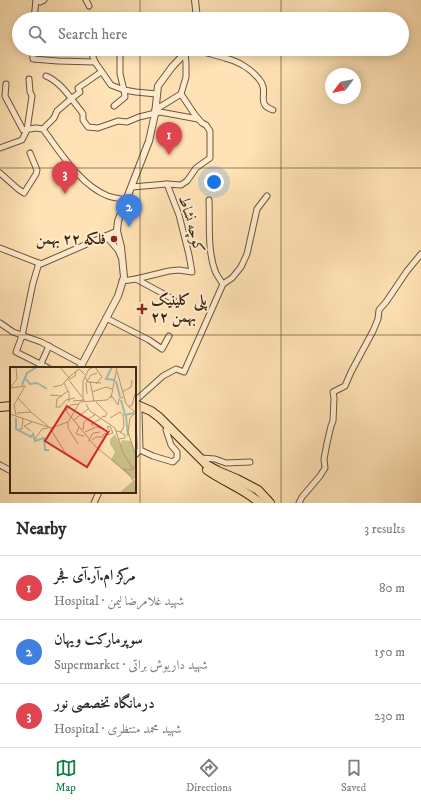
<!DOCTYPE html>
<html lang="en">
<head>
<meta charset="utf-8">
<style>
  :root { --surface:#fff; --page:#f7f7f7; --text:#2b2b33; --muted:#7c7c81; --line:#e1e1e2; --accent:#0b8043 }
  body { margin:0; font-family:"IM FELL DW Pica",Amiri,serif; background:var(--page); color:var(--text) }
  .compass { position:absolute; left:325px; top:68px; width:36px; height:36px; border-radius:50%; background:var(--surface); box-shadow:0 2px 10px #0003; rotate:238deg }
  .you { position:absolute; left:214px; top:182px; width:14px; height:14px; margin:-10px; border:3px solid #fff; border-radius:50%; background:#1a73e8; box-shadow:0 0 0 6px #1a73e833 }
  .badge { display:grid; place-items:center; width:26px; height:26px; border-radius:50%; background:var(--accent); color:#fff; font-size:13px; font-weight:700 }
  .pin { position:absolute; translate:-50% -33px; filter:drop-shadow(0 1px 2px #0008) }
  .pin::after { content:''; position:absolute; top:21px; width:14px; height:12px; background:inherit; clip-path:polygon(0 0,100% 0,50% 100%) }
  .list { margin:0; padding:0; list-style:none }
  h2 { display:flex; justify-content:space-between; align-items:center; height:52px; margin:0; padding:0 16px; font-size:17px }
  h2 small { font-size:13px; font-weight:400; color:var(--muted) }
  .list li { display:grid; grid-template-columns:26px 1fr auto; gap:12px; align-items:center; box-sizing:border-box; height:64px; padding:0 16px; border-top:1px solid var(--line) }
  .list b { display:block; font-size:15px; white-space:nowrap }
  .list p { margin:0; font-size:13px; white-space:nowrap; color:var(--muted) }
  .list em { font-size:13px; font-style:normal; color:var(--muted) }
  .icon { flex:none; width:22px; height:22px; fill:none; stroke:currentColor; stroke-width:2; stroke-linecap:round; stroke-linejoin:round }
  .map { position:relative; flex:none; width:421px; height:503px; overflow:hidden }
  .search { position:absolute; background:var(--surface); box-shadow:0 2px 10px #0003; left:12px; right:12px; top:12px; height:44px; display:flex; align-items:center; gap:10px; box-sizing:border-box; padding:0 14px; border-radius:22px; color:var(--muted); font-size:15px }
  .sheet { height:244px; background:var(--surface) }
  nav { display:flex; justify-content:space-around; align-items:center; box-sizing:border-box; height:56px; border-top:1px solid var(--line); background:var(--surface); font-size:11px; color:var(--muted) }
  nav a { display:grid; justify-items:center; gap:2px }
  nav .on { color:var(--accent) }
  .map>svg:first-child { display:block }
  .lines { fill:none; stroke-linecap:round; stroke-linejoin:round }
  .minor-casing { stroke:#6e573a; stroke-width:7 }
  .tertiary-casing { stroke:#6e573a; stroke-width:8 }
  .primary-casing { stroke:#3e2911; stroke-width:10 }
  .minor { stroke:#ffeccf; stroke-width:5 }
  .tertiary { stroke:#ffeccf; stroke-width:6 }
  .primary { stroke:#ffe2b5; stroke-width:8 }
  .grid { fill:none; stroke:#3e2911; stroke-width:1; stroke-opacity:0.55 }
  .poi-dot { fill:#8f2418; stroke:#ffeccf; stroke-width:1.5 }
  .labels { text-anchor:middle; stroke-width:4; stroke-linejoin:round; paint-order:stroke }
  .street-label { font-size:15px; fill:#3e2911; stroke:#ffeccf }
  .poi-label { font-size:15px; font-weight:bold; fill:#3e2911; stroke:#ffeccf; text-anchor:end }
  .inset-river { fill:none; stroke:#a1bdb3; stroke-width:2 }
  .inset-road { fill:none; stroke:#b29873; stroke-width:1 }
  .view { fill:#d62828; fill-opacity:0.15; stroke:#d62828; stroke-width:2 }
  .inset-edge { fill:none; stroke:#3e2911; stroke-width:2 }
</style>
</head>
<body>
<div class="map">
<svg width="421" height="503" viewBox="0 0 421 503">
  <rect width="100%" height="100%" fill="#ffe2b5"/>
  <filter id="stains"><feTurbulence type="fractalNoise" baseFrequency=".005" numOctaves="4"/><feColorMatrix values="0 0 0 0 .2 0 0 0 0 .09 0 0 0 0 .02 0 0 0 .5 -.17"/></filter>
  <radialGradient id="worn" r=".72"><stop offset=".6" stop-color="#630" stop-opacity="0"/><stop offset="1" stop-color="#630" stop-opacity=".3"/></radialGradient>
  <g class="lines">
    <g class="minor-casing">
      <g id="minor">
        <path d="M 36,0 L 40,2 L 44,0"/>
        <path d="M 86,0 L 89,6"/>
        <path d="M 34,19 L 36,0"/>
        <path d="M 32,49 L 33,59 L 58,61 L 95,62"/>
        <path d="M 90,49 L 95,62 L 111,85 L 124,90 L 136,92 L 146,93 L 157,94"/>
        <path d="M 195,49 C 205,53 215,55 225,58 C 238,61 251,69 259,79 C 268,89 260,99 265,105 C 267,108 270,109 273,110"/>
        <path d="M 46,76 C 61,82 71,99 81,111 L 83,114 L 83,120 L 88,127 L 98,128 L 118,121 L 127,122 L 139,117 L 160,112 L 198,119"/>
        <path d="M 6,84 L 5,96 L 23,130 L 36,128 L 43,129 C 60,152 81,186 108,196 C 114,198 121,199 127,200"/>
        <path d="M 114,106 L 125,97 L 124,90 L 120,74 L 120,49"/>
        <path d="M 155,110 L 181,94 L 186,77 L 186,63 L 185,53"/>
        <path d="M 43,129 L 54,118 L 57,111 L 71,99 L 80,92 L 78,88 L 101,72"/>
        <path d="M 0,148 L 22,140 L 27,130 L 32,96 L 30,92 L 29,79"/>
        <path d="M 0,173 L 18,189 L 24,193 L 36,174 L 37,170 L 30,153"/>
        <path d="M 132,187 L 167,184 L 181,185 L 187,181 L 196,168 L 210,158 L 210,131 L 206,125 L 202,123 L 195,115 L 181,94"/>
        <path d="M 209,200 C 210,223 207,252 216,273 C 218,277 221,281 223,284"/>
        <path d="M 106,236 L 118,250 L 121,257"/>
        <path d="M 0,248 L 41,264 L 117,231"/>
        <path d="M 39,263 L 33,283 L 22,336 L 16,352 L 48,368"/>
        <path d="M 136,279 L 173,299"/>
        <path d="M 122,281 L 136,279 L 169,271 L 179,270 L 192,272 L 189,255 L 179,215 L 167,184"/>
        <path d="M 106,318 L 149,340 L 162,349 L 169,336"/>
        <path d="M 0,323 L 13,332 L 41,342 L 82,364"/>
        <path d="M 39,368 L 49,346"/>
        <path d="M 135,401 L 163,376 L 176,369 L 184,372 L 223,284 L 232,278 L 241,267 L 247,254 L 257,209 L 267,196"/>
        <path d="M 140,450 L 153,456 L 173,462 L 177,458 L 177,452 L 171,445 L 166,430"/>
        <path d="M 135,455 L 140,450 L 139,411"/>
        <path d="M 201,458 L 215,459 L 226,463 L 250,462"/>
        <path d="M 0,465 L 11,471"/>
        <path d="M 94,503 L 99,492"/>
        <path d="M 299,503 L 302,497 L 320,476 L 325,468 L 324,459 L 327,443 L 331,426 L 333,421 L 334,398 L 333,392 L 345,386 L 351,372 L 373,331 L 378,319 L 379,310 L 386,302 L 407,271 L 421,254"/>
      </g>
    </g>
    <g class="tertiary-casing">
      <g id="tertiary">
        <path d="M 195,0 L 197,19"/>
        <path d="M 80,368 L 118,296 L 124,277 L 121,247 L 117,231 L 118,221 L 149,141 L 155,114 L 158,86 L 172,67 L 189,49"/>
      </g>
    </g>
    <g class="primary-casing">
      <g id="primary">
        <path d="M 135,404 L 151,411 L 159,417 L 207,465 L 218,471 L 237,479 L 258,490 L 270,503"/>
        <path d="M 0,407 L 11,406"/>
        <path d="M 207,470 C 224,482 244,489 260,503"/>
      </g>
    </g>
    <use href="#minor" class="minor"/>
    <use href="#tertiary" class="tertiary"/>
    <use href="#primary" class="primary"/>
  </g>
  <path class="grid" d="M 140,0 L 140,19M 281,0 L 281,19M 140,49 L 140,503M 281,49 L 281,503M 0,168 L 421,168M 0,335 L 421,335"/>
  <g class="poi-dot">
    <circle cx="114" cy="239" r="4"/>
    <path d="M140 303h4v4h4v4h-4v4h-4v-4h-4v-4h4z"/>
  </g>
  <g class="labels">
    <g class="street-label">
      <text transform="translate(192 224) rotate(74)" y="5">کوچه نشاط</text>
    </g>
    <g class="poi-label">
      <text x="106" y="244">فلکه ۲۲ بهمن</text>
      <text x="151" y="305" text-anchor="start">پلی کلینیک<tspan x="151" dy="17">۲۲ بهمن</tspan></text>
    </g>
  </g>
  <g transform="translate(10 367)">
    <rect width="126" height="126" fill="#ffe2b5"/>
    <path d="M 123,114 L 126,118 L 126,126 L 109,126 Z" fill="#c9c088"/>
    <path d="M 105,67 L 110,77 L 112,73 L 121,74 L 126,86 L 126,110 L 123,112 L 101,93 L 105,85 L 100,77 L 100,72 Z" fill="#c9c088"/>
    <path class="inset-river" d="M 102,0 L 96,12 L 104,13M 16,12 L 20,17 L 27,16 L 37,22M 106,14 L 110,30M 12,18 L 17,6 L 27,0M 111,33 L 115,48 L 124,46M 116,49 L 118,69M 6,51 L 6,62 L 21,70 L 23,67 L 25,74 L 34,71 L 35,83 L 39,83"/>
    <path class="inset-road" d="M 50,0 L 60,12 L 65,9 L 66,4M 85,0 L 92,10 L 86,17M 107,4 L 116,37 L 126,46M 59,10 L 69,2 L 75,8M 75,10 L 78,15 L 91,16M 58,12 L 72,30M 80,14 L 84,34M 54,16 L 59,26 L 59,35M 43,20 L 52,18 L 59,10M 0,21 L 15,19 L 4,38 L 6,48M 0,21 L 7,12 L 6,0M 58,24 L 47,32 L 46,40 L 50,40 L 56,33 L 65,31M 82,25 L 96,20 L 102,22M 112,25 L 121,20 L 122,13M 77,27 L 76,16 L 81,8 L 87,6M 40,28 L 52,29M 101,28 L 108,38 L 109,32 L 113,30M 8,31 L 21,45M 101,31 L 107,0M 63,34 L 75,33M 73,34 L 73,14 L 79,2 L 84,0M 86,35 L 97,46 L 95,50 L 92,49M 68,37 L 61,38 L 56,43 L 57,45 L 85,79 L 119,107 L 126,117M 76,37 L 80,44 L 105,61 L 113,86 L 123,102M 118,40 L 122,38 L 125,27M 126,45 L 120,51 L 118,65 L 126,89M 7,46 L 21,45 L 39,60M 0,47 L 41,61 L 58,55 L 70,35 L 97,33 L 101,29M 100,51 L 110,45 L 113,48 L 114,59 L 111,65 L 106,64M 64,53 L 78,42M 58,55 L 58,61 L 68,77M 84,59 L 81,57 L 92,51M 69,60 L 66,67 L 74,69M 40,61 L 56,87M 9,62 L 12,62 L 13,51M 73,63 L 74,55 L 86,47M 21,64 L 14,59 L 22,55M 75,65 L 86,60 L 91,61M 97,68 L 103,66 L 100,59M 97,68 L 100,64 L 97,60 L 100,59M 25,72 L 32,62 L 38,61M 108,72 L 115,71 L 115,68 L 110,65M 82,73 L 86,70 L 92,70 L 95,66M 78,75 L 83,66 L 90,65M 114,102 L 122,103 L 126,98"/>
    <path class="view" d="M 57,39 L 98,65 L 77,100 L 35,74 Z"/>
    <rect width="126" height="126" class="inset-edge"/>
  </g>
  <rect width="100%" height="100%" filter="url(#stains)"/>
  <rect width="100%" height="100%" fill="url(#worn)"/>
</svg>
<svg class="compass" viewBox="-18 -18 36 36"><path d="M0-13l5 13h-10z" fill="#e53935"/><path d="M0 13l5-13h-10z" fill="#7c7c81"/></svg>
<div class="you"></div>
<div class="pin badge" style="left:169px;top:155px;background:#e0444e">1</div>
<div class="pin badge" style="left:129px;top:227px;background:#3f7fe0">2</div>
<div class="pin badge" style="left:65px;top:194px;background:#e0444e">3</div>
<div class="search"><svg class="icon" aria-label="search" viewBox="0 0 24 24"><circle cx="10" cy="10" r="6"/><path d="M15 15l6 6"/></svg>Search here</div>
</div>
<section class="sheet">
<h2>Nearby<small>3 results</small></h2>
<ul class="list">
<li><span class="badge" style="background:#e0444e">1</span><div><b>مرکز ام.آر.آی فجر</b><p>Hospital · شهید غلامرضا لیمن</p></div><em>80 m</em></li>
<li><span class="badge" style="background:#3f7fe0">2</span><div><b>سوپرمارکت ویهان</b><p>Supermarket · شهید داریوش براتی</p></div><em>150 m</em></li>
<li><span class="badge" style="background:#e0444e">3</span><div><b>درمانگاه تخصصی نور</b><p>Hospital · شهید محمد منتظری</p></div><em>230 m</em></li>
</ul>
</section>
<nav>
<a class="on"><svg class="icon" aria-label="map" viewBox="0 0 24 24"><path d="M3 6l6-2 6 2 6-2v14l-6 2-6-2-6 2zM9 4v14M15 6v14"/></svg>Map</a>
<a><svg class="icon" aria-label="directions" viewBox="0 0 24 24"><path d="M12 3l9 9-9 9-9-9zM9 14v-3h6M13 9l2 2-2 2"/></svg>Directions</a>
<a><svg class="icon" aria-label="saved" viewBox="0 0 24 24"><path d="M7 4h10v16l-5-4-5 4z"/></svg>Saved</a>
</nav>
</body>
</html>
